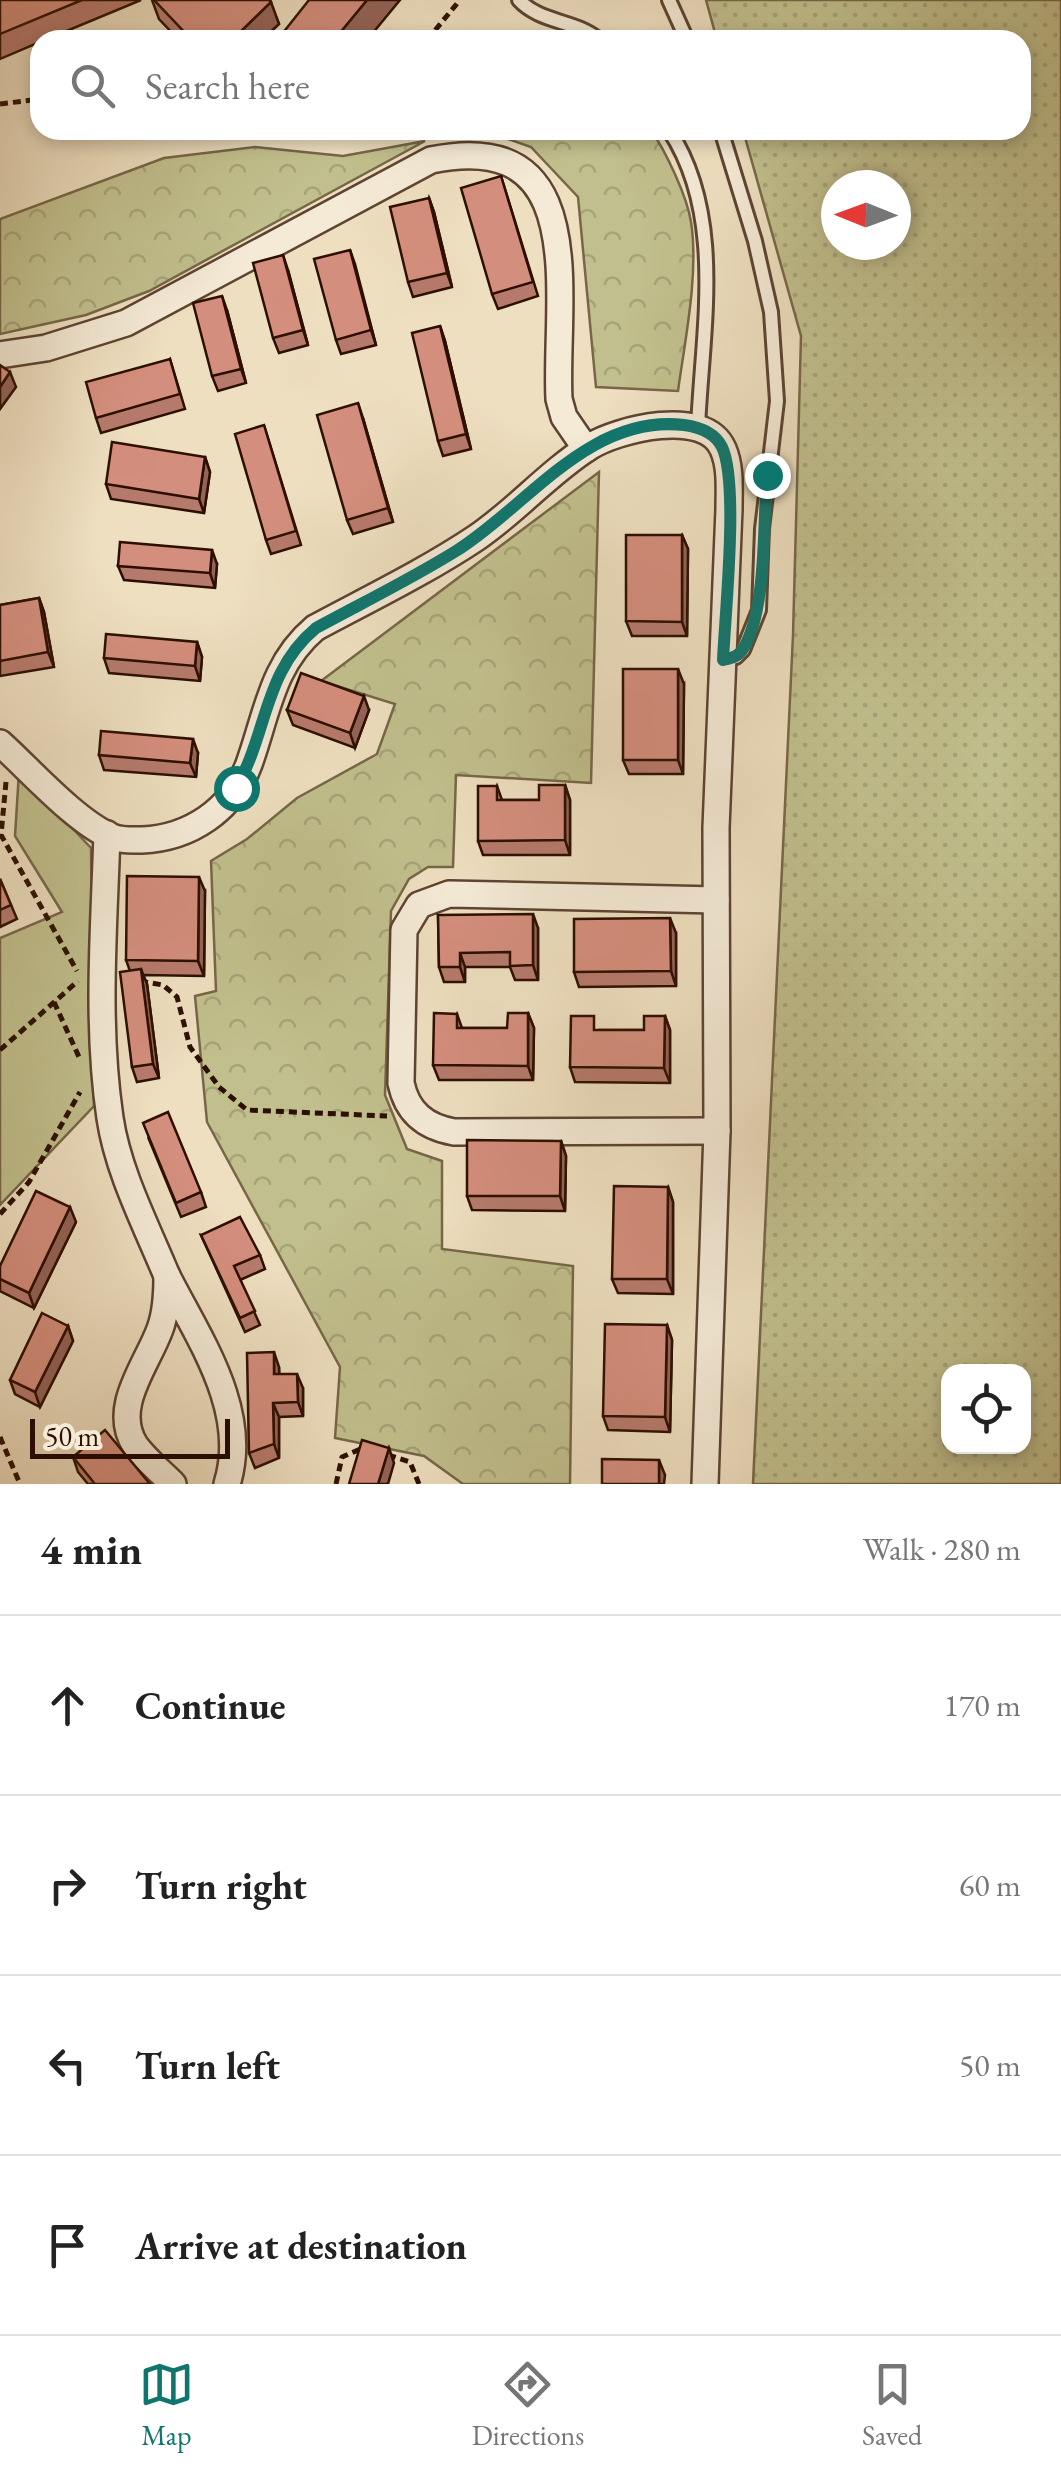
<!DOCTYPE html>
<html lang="en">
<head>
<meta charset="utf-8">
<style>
  :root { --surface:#fff; --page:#f6f6f6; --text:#222; --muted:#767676; --line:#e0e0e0; --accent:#0f766e }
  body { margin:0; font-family:"EB Garamond",serif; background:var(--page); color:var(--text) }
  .controls { position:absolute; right:30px; bottom:30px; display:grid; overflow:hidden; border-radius:20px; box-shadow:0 5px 15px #0003 }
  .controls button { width:90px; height:90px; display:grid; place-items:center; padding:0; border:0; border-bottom:2px solid var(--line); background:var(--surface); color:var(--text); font:50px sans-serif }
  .compass { position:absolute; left:821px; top:170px; width:90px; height:90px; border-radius:50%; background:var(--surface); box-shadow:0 5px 15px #0003; rotate:271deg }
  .scale { position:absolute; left:30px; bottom:25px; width:200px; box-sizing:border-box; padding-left:10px; border:5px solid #2d0f01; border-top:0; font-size:28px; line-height:35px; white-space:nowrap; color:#2d0f01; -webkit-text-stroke:8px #f4ead6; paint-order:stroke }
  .stop { position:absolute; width:30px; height:30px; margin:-22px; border:8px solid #0f766e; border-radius:50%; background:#fff }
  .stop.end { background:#0f766e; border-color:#fff; box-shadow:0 2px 10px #0008 }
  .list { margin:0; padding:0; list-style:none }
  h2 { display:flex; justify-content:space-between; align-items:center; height:130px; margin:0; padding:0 40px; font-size:42px }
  h2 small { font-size:32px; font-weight:400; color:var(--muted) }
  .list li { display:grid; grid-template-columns:65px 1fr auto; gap:30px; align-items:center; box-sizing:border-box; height:180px; padding:0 40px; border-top:2px solid var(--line) }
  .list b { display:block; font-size:38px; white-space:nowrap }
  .list em { font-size:32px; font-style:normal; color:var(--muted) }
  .icon { flex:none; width:55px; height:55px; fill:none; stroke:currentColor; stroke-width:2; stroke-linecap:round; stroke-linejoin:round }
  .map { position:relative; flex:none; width:1061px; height:1484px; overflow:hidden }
  .search { position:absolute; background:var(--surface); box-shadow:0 5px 15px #0003; left:30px; right:30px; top:30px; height:110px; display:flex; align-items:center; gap:25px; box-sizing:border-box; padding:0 35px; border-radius:30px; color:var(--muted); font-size:38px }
  .sheet { height:850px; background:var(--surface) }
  nav { display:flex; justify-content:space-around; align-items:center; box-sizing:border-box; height:140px; border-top:2px solid var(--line); background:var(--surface); font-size:28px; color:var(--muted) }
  nav a { display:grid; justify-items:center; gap:5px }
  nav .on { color:var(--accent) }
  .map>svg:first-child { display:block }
  .grass { fill:url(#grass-dots); stroke:#776747; stroke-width:2.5; fill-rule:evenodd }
  .forest { fill:url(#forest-crowns); stroke:#776747; stroke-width:2.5 }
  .park { fill:#c1bf8d; stroke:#776747; stroke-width:2.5 }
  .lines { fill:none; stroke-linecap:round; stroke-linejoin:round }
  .service-casing { stroke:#5d4331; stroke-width:18 }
  .minor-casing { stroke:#5d4331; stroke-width:30 }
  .path { stroke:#2d0f01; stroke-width:5; stroke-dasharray:8 5; stroke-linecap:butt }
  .service { stroke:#f4ead6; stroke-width:12 }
  .minor { stroke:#f4ead6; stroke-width:25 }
  .wall { fill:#b67a6c; stroke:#2d0f01; stroke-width:2.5 }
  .shaded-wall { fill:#946358; stroke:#2d0f01; stroke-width:2.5 }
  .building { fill:#d48e7d; stroke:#2d0f01; stroke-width:2.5 }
  .route { stroke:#0f766e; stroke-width:12 }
</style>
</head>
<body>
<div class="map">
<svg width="1061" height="1484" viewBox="0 0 1061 1484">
  <defs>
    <pattern id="grass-dots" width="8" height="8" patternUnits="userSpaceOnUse" patternTransform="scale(2.5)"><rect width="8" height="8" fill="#c1bf8d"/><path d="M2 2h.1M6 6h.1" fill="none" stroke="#a6a378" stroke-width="1.8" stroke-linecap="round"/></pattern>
    <pattern id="forest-crowns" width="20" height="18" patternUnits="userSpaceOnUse" patternTransform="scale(2.5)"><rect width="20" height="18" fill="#c1bf8d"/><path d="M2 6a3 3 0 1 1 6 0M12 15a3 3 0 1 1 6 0" fill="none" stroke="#a6a378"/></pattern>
  </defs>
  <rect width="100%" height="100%" fill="#eedfc0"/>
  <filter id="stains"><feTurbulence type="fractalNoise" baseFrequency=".002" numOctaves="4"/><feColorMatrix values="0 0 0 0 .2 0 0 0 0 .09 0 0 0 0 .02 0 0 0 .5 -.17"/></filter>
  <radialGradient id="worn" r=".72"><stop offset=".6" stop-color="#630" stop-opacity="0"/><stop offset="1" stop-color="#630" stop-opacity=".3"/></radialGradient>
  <path class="grass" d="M 706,0 L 1061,0 L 1061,1484 L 753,1484 L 793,635 L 801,336 L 743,130 L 1021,130 L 1021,40 L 717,40 ZM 836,185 L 896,185 L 896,245 L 836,245 ZM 948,1372 L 1024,1372 L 1024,1446 L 948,1446 Z"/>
  <g class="forest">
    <path d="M 483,130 L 651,130 C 666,152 687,196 691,222 C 699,273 685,340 678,391 L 596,387 L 578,197 L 531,147 Z"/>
    <path d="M 425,141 L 149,291 L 86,315 L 0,334 L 0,219 L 164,158 L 255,147 L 343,156 Z"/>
    <path d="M 599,472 L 591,783 L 456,775 L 453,867 L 428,867 L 409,879 L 391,911 L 385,1095 L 407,1149 L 442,1161 L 442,1249 L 573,1266 L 570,1484 L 463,1484 L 424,1456 L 335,1438 L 340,1367 L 207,1122 L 195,996 L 216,991 L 211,861 L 247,839 L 297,798 L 377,754 L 395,704 L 321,681 Z"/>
  </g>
  <path class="park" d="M 19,772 L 91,848 L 94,1106 L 0,1205 L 0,938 L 62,912 L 15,836 Z"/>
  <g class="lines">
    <g class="service-casing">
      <g id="service">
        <path d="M 519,0 C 540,23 576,20 599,40"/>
        <path d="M 669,0 L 687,40"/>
        <path d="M 669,130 C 726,216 702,331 698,428"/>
        <path d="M 721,130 L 755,241 L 771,312 L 777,401 L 762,529 L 759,610 L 743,650 L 736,657 L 723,660"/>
      </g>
    </g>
    <g class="minor-casing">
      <g id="minor">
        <path d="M 0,355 L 46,348 L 126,323 L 431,160 C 594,126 554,299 559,399 L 564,417 L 586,449"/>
        <path d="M 0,743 C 30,770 76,822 112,837 C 122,841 132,840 142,840 C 190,838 232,810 249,764 C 267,714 272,664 315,628 C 369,599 425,572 476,538 C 516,511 548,473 589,447 C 618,429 705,407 723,449 C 731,467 729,489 729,509 L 716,828 L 717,1131 L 705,1484"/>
        <path d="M 107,834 C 104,928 96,1024 110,1118 C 118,1172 146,1225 167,1276"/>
        <path d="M 716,900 L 449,894 L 419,905 L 404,930 L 401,1083 C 407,1112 425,1127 454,1132 L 717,1131"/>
        <path d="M 173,1484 C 161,1472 145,1459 135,1445 C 111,1407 147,1365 160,1329 C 166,1313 167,1294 167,1276 C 199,1339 250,1411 227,1484"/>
      </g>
    </g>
    <g class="path">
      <path d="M 427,40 L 460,0"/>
      <path d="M 0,104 L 40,99"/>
      <path d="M 6,782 L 1,835 L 77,971"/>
      <path d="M 140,981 L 163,985 L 177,997 L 190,1047 L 219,1087 L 247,1110 L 387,1116"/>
      <path d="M 54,1002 L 79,1057"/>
      <path d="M 0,1050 L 78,981"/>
      <path d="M 0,1214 L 29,1182 L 80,1092"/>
      <path d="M 0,1437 L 20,1484"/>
      <path d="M 388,1455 L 410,1462 L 419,1484"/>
      <path d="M 336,1484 L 342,1457 L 363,1448"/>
    </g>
    <use href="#service" class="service"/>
    <use href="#minor" class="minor"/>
  </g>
  <g class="wall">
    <path d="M 0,0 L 141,0 L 45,40 L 40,40 L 40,42 L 0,59 Z"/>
    <path d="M 152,0 L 269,0 L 279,24 L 262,40 L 179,40 L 159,19 Z"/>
    <path d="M 501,176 L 538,296 L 498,309 L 492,294 Z"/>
    <path d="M 429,198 L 434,212 L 452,287 L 413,297 L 408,282 Z"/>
    <path d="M 350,250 L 376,345 L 341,354 L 336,340 Z"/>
    <path d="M 288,270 L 308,345 L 279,353 L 273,338 Z"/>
    <path d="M 227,310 L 246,383 L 218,391 L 212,376 Z"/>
    <path d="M 440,326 L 445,341 L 471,449 L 443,456 L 438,441 Z"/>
    <path d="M 170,359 L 185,409 L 101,433 L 96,418 Z"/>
    <path d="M 363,418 L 393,522 L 353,534 L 347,520 Z"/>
    <path d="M 264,425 L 301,545 L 271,554 L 266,540 Z"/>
    <path d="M 205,457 L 210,472 L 204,513 L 111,499 L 106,484 Z"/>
    <path d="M 682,535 L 688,549 L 687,636 L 632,636 L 626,621 Z"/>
    <path d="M 217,564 L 215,588 L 124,580 L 118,566 Z"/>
    <path d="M 39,598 L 44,612 L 54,667 L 0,676 L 0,605 Z"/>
    <path d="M 197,642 L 202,657 L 200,681 L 109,673 L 104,658 Z"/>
    <path d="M 684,684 L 683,774 L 629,774 L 623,760 Z"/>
    <path d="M 287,710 L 369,710 L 355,748 L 293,725 Z"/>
    <path d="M 198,753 L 196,777 L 104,770 L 99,755 Z"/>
    <path d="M 565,785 L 570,800 L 570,855 L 483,855 L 478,841 L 497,786 L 502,800 L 539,800 Z"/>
    <path d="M 0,879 L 17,919 L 0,927 Z"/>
    <path d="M 205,891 L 204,976 L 143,975 L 147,984 L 159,1078 L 137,1082 L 132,1067 L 130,971 L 126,960 Z"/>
    <path d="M 438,915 L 538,928 L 538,980 L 515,980 L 510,967 L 465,967 L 465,982 L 444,982 L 439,967 Z"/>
    <path d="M 676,933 L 676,986 L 579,987 L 574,972 Z"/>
    <path d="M 528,1013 L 534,1028 L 533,1080 L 439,1080 L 433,1065 L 457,1014 L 462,1028 L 507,1028 Z"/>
    <path d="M 665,1016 L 670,1030 L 670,1083 L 575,1082 L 570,1067 L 599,1030 L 644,1030 Z"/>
    <path d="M 148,1137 L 201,1192 L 206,1207 L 181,1217 Z"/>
    <path d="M 561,1141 L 566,1156 L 565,1211 L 472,1210 L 467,1196 Z"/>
    <path d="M 668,1187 L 673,1202 L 673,1294 L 618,1293 L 612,1279 Z"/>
    <path d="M 76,1222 L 34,1308 L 0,1291 L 0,1279 Z"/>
    <path d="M 201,1235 L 260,1255 L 265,1269 L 240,1280 L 260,1325 L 245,1332 Z"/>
    <path d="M 667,1325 L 672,1340 L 670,1432 L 608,1430 L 603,1416 Z"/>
    <path d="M 68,1326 L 73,1341 L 40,1407 L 15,1394 L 10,1380 Z"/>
    <path d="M 279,1367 L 279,1374 L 303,1388 L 303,1416 L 279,1417 L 279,1458 L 255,1468 L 249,1453 Z"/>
    <path d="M 73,1457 L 150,1484 L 88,1484 L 78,1472 Z"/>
  </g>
  <g class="shaded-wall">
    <path d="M 367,0 L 400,0 L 367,40 L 334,40 Z"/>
    <path d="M 271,2 L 279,24 L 262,40 L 232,40 Z"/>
    <path d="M 429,198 L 434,212 L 452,287 L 447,273 Z"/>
    <path d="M 350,250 L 355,264 L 376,345 L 371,330 Z"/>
    <path d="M 283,255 L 288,270 L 308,345 L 303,330 Z"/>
    <path d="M 222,296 L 227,310 L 246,383 L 241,369 Z"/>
    <path d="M 440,326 L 445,341 L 471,449 L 466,434 Z"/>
    <path d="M 10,372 L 16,387 L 0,409 L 0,387 Z"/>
    <path d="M 358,403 L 363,418 L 393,522 L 388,508 Z"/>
    <path d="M 205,457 L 210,472 L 204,513 L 199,499 Z"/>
    <path d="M 682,535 L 688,549 L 687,636 L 682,622 Z"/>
    <path d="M 212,550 L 217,564 L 215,588 L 210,573 Z"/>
    <path d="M 39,598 L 44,612 L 54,667 L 48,652 Z"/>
    <path d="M 197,642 L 202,657 L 200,681 L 195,666 Z"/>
    <path d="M 678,669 L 684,684 L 683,774 L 678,760 Z"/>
    <path d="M 364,696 L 369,710 L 355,748 L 350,733 Z"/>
    <path d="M 193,739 L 198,753 L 196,777 L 190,763 Z"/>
    <path d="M 565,785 L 570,800 L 570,855 L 565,840 Z"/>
    <path d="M 199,877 L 205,891 L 204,976 L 198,961 Z"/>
    <path d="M 533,914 L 538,928 L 538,980 L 533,965 Z"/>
    <path d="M 670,918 L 676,933 L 676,986 L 671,971 Z"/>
    <path d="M 460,953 L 465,967 L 465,982 L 460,967 Z"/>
    <path d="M 141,969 L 147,984 L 159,1078 L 153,1064 Z"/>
    <path d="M 528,1013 L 534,1028 L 533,1080 L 528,1066 Z"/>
    <path d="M 665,1016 L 670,1030 L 670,1083 L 664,1068 Z"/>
    <path d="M 561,1141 L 566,1156 L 565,1211 L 560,1196 Z"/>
    <path d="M 668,1187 L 673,1202 L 673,1294 L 667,1279 Z"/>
    <path d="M 70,1207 L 76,1222 L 34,1308 L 29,1293 Z"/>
    <path d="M 667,1325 L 672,1340 L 670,1432 L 665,1417 Z"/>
    <path d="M 68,1326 L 73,1341 L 40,1407 L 35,1392 Z"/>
    <path d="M 274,1352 L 279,1367 L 280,1389 L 274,1374 Z"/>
    <path d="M 297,1374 L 303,1388 L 303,1416 L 298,1402 Z"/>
    <path d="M 273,1403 L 279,1417 L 279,1458 L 274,1444 Z"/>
    <path d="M 389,1448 L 394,1463 L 388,1484 L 378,1484 Z"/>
    <path d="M 659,1460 L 665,1475 L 664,1484 L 659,1484 Z"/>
  </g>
  <g class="building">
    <path d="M 0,0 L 82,0 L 0,34 Z"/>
    <path d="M 154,0 L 269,0 L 271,2 L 232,40 L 192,40 Z"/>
    <path d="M 309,0 L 367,0 L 334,40 L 280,40 L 278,39 Z"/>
    <path d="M 501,176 L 533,282 L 492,294 L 461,188 Z"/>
    <path d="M 429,198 L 447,273 L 408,282 L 390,207 Z"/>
    <path d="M 350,250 L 371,330 L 336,340 L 314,259 Z"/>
    <path d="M 283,255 L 303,330 L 273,338 L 253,263 Z"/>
    <path d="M 222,296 L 241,369 L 212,376 L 193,303 Z"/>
    <path d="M 440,326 L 466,434 L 438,441 L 412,333 Z"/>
    <path d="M 170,359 L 180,394 L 96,418 L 86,382 Z"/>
    <path d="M 0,365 L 10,372 L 0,387 Z"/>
    <path d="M 358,403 L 388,508 L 347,520 L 317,415 Z"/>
    <path d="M 264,425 L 296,531 L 266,540 L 235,434 Z"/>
    <path d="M 112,442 L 205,457 L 199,499 L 106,484 Z"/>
    <path d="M 626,535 L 682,535 L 682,622 L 626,621 Z"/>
    <path d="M 120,542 L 212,550 L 210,573 L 118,566 Z"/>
    <path d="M 39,598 L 48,652 L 0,661 L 0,605 Z"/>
    <path d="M 106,634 L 197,642 L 195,666 L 104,658 Z"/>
    <rect x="623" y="669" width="55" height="91"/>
    <path d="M 301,673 L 364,696 L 350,733 L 287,710 Z"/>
    <path d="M 101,731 L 193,739 L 190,763 L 99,755 Z"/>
    <path d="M 539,785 L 565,785 L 565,840 L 478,841 L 478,786 L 497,786 L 497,800 L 539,800 Z"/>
    <path d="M 127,876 L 199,877 L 198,961 L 126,960 Z"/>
    <path d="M 0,879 L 11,905 L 0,910 Z"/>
    <path d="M 533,914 L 533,965 L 510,966 L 510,952 L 460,953 L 460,967 L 439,967 L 438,915 Z"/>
    <path d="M 670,918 L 671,971 L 574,972 L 574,919 Z"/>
    <path d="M 141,969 L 153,1064 L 132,1067 L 120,972 Z"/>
    <path d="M 434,1013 L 457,1014 L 457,1028 L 507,1028 L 508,1013 L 528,1013 L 528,1066 L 433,1065 Z"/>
    <path d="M 571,1016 L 594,1016 L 594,1030 L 644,1030 L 644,1016 L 665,1016 L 664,1068 L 570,1067 Z"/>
    <path d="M 168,1112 L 201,1192 L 176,1203 L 143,1123 Z"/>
    <path d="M 467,1140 L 561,1141 L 560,1196 L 467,1196 Z"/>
    <path d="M 614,1186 L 668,1187 L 667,1279 L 612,1279 Z"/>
    <path d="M 36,1191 L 70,1207 L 29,1293 L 0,1279 L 0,1266 Z"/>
    <path d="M 240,1217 L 260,1255 L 234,1266 L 255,1311 L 240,1318 L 201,1235 Z"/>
    <path d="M 42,1313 L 68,1326 L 35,1392 L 10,1380 Z"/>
    <path d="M 605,1324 L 667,1325 L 665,1417 L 603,1416 Z"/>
    <path d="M 274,1352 L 274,1374 L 297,1374 L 298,1402 L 273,1403 L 274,1444 L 249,1453 L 247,1353 Z"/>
    <path d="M 105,1430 L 150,1484 L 95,1484 L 73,1457 Z"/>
    <path d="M 362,1440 L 389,1448 L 378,1484 L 349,1484 Z"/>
    <path d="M 602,1459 L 659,1460 L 659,1484 L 602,1484 Z"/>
  </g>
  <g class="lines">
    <path class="route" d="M 236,788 C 268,733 263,672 316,628 C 362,603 411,579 456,551 C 528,506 589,414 684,425 C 699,427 715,433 722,447 C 739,483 725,614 723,660 C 731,658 738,657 743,649 C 767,611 763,522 767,475"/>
  </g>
  <rect width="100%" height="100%" filter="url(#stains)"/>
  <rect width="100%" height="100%" fill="url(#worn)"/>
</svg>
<div class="controls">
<button><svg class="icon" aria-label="locate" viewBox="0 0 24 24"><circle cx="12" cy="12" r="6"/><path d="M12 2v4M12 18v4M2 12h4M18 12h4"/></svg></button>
</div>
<svg class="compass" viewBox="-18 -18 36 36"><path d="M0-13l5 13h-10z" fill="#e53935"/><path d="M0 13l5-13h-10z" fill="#767676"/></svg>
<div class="scale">50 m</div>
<div class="stop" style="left:236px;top:788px"></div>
<div class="stop end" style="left:767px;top:475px"></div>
<div class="search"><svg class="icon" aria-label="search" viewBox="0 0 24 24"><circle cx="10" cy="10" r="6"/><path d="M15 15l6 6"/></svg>Search here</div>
</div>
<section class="sheet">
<h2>4 min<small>Walk · 280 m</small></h2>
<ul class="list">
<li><svg class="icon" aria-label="ahead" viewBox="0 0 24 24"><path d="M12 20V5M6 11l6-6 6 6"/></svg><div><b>Continue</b></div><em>170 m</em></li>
<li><svg class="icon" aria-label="right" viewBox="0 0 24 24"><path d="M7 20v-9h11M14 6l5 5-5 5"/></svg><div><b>Turn right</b></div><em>60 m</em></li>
<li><svg class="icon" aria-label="left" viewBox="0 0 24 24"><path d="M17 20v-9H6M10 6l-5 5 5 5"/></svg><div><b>Turn left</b></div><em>50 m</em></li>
<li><svg class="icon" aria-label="arrive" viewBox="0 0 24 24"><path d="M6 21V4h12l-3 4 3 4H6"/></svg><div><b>Arrive at destination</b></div></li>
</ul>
</section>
<nav>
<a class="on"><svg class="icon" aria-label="map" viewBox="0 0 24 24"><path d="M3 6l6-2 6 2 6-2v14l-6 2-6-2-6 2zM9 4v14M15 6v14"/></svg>Map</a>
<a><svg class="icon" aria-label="directions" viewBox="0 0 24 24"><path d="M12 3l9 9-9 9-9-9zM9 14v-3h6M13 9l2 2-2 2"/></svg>Directions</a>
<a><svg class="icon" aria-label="saved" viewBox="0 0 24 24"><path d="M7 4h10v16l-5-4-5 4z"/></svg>Saved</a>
</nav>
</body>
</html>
